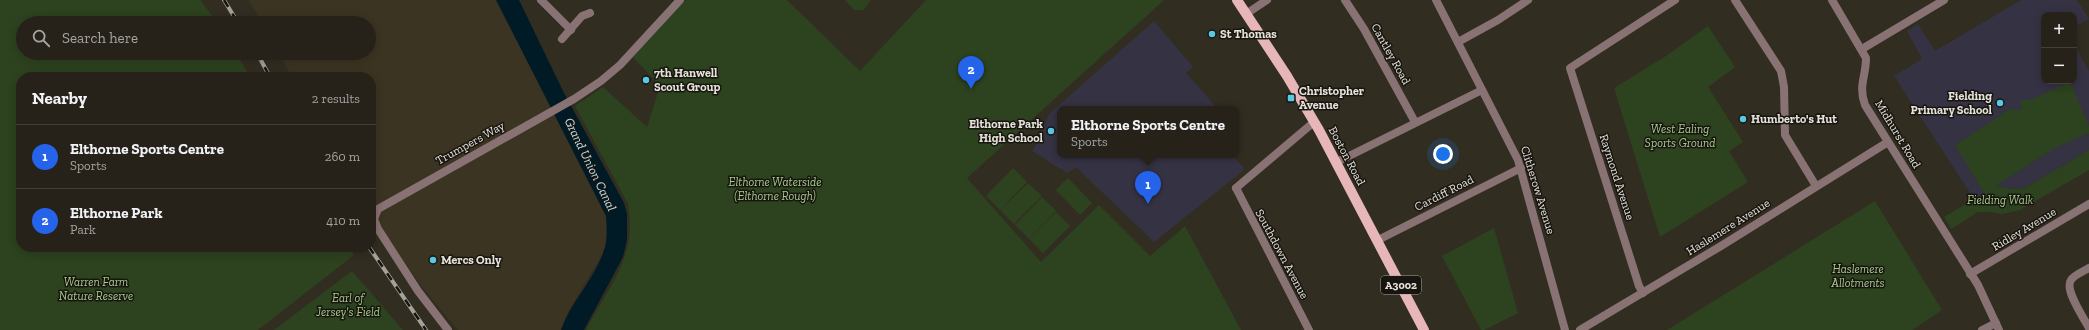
<!DOCTYPE html>
<html lang="en">
<head>
<meta charset="utf-8">
<style>
  :root { --surface:#262219; --page:#2e2a22; --text:#f1f3f6; --muted:#a4a4a2; --line:#423f38; --accent:#2563eb }
  body { margin:0; font-family:"Zilla Slab",serif; background:var(--page); color:var(--text) }
  .controls { position:absolute; right:12px; top:12px; display:grid; overflow:hidden; border-radius:8px; box-shadow:0 2px 10px #0003 }
  .controls button { width:36px; height:36px; display:grid; place-items:center; padding:0; border:0; border-bottom:1px solid var(--line); background:var(--surface); color:var(--text); font:20px sans-serif }
  .you { position:absolute; left:1443px; top:154px; width:14px; height:14px; margin:-10px; border:3px solid #fff; border-radius:50%; background:#1a73e8; box-shadow:0 0 0 6px #1a73e833 }
  .badge { display:grid; place-items:center; width:26px; height:26px; border-radius:50%; background:var(--accent); color:#fff; font-size:13px; font-weight:700 }
  .pin { position:absolute; translate:-50% -33px; filter:drop-shadow(0 1px 2px #0008) }
  .pin::after { content:''; position:absolute; top:21px; width:14px; height:12px; background:inherit; clip-path:polygon(0 0,100% 0,50% 100%) }
  .popup { position:absolute; left:1057px; top:106px; width:182px; height:52px; box-sizing:border-box; display:grid; place-content:center; border-radius:8px; background:var(--surface); filter:drop-shadow(0 1px 3px #0005); font-size:13px; white-space:nowrap; color:var(--muted) }
  .popup b { font-size:15px; color:var(--text) }
  .popup::after { content:''; position:absolute; left:50%; top:100%; margin-left:-8px; border:8px solid transparent; border-top-color:var(--surface) }
  .list { margin:0; padding:0; list-style:none }
  h2 { display:flex; justify-content:space-between; align-items:center; height:52px; margin:0; padding:0 16px; font-size:17px }
  h2 small { font-size:13px; font-weight:400; color:var(--muted) }
  .list li { display:grid; grid-template-columns:26px 1fr auto; gap:12px; align-items:center; box-sizing:border-box; height:64px; padding:0 16px; border-top:1px solid var(--line) }
  .list b { display:block; font-size:15px; white-space:nowrap }
  .list p { margin:0; font-size:13px; white-space:nowrap; color:var(--muted) }
  .list em { font-size:13px; font-style:normal; color:var(--muted) }
  .icon { flex:none; width:22px; height:22px; fill:none; stroke:currentColor; stroke-width:2; stroke-linecap:round; stroke-linejoin:round }
  .map { position:relative; flex:none; width:2089px; height:330px; overflow:hidden }
  .search { position:absolute; background:var(--surface); box-shadow:0 2px 10px #0003; left:16px; top:16px; width:360px; height:44px; display:flex; align-items:center; gap:10px; box-sizing:border-box; padding:0 14px; border-radius:22px; color:var(--muted); font-size:15px }
  .panel { position:absolute; background:var(--surface); box-shadow:0 2px 10px #0003; left:16px; top:72px; width:360px; height:180px; border-radius:16px }
  .map>svg:first-child { display:block }
  .built { fill:#3c3422 }
  .education { fill:#353243 }
  .green { fill:#2d421f }
  .water { fill:#011b26 }
  .lines { fill:none; stroke-linecap:round; stroke-linejoin:round }
  .minor { stroke:#897273; stroke-width:8 }
  .major { stroke:#e6b6b8; stroke-width:10 }
  .rail-casing { stroke:#a5a198; stroke-width:4 }
  .rail { stroke:#181510; stroke-width:2.5; stroke-dasharray:8; stroke-linecap:butt }
  .poi-dot { fill:#58c9e3; stroke:#181510; stroke-width:1.5 }
  .labels { text-anchor:middle; stroke-width:3; stroke-linejoin:round; paint-order:stroke }
  .shield { fill:#181510; stroke:#a8a49d; stroke-width:1 }
  .shield-label { font-size:11px; font-weight:bold; fill:#e5e2da }
  .poi-label { font-size:12px; font-weight:bold; fill:#e5e2da; stroke:#181510; text-anchor:start }
  .street-label { font-size:12px; fill:#e5e2da; stroke:#181510 }
  .park-label { font-size:12px; font-style:italic; fill:#a5cc8c; stroke:#181510 }
  .water-label { font-size:13px; font-style:italic; fill:#b1e0f6; stroke:#181510 }
</style>
</head>
<body>
<div class="map">
<svg width="2089" height="330" viewBox="0 0 2089 330">
  <rect width="100%" height="100%" fill="#322d21"/>
  <path class="built" d="M 249,0 L 496,0 L 606,216 L 606,240 L 604,252 L 569,310 L 561,330 L 458,330 L 422,287 L 371,214 L 371,77 L 292,77 L 279,53 L 369,53 L 369,23 L 262,23 Z"/>
  <g class="education">
    <path d="M 2021,0 L 2077,0 L 2089,19 L 2074,27 L 2074,15 L 2044,15 L 2044,81 L 2074,81 L 2074,44 L 2089,71 L 2089,150 L 2025,188 L 2012,189 L 1995,186 L 1974,199 L 1894,76 L 1922,59 L 1907,31 L 1918,24 L 1935,51 Z"/>
    <path d="M 1154,21 L 1193,67 L 1186,73 L 1218,109 L 1060,109 L 1060,155 L 1232,155 L 1245,169 L 1154,242 L 1076,167 L 1067,173 L 1032,151 L 1038,141 L 1049,114 Z"/>
  </g>
  <g class="green">
    <path d="M 0,0 L 200,0 L 218,23 L 23,23 L 23,53 L 236,53 L 250,77 L 21,77 L 21,247 L 349,247 L 354,255 L 258,330 L 0,330 Z"/>
    <path d="M 686,0 L 787,0 L 860,71 L 926,0 L 1164,0 L 967,178 L 1041,262 L 1099,205 L 1150,256 L 1185,226 L 1241,330 L 586,330 C 601,300 625,271 629,238 C 631,227 629,215 628,204 L 575,106 L 603,87 L 647,127 L 660,86 L 633,57 L 667,18 Z"/>
    <path d="M 845,0 L 871,0 L 863,10 L 854,10 Z"/>
    <path d="M 1708,26 L 1735,67 L 1708,87 L 1743,142 L 1729,151 L 1748,182 L 1660,237 L 1614,88 L 1666,56 Z"/>
    <path d="M 2070,82 L 2089,126 L 2089,133 L 2055,148 L 1996,186 L 2012,189 L 2025,188 L 2089,150 L 2089,170 L 2020,210 L 2002,214 L 1990,212 L 1978,212 L 1951,229 L 1944,217 L 1984,193 L 1955,145 L 2012,108 L 2014,110 L 2019,110 L 2022,107 L 2020,101 L 2033,99 Z"/>
    <path d="M 1013,168 L 1027,182 L 1000,210 L 986,196 Z"/>
    <path d="M 1068,178 L 1092,203 L 1080,215 L 1056,190 Z"/>
    <path d="M 1028,183 L 1042,196 L 1014,224 L 1000,210 Z"/>
    <path d="M 1042,197 L 1056,211 L 1029,239 L 1015,225 Z"/>
    <path d="M 1875,201 L 1942,310 L 1912,330 L 1667,330 Z"/>
    <path d="M 1056,212 L 1070,226 L 1043,253 L 1029,239 Z"/>
    <path d="M 1494,228 L 1518,313 L 1484,330 L 1481,330 L 1442,256 Z"/>
    <path d="M 352,271 L 403,330 L 274,330 Z"/>
  </g>
  <path class="water" d="M 496,0 L 519,0 L 564,93 L 624,203 L 627,214 L 627,240 L 623,257 L 584,330 L 561,330 C 571,302 593,281 603,253 C 608,241 607,228 606,216 Z"/>
  <g class="lines">
    <g class="minor">
      <path d="M 541,0 L 571,30"/>
      <path d="M 1345,0 L 1364,29 L 1415,122"/>
      <path d="M 1436,0 L 1518,160 L 1565,330"/>
      <path d="M 1735,0 L 1781,71 L 1784,87 L 1785,135 L 1816,186"/>
      <path d="M 1832,0 L 1866,58 C 1866,77 1858,85 1865,105 L 1978,285 L 1999,330"/>
      <path d="M 1246,14 L 1267,0"/>
      <path d="M 562,39 L 582,16 L 590,13"/>
      <path d="M 1458,42 L 1498,20 L 1528,0"/>
      <path d="M 1862,49 L 1944,0"/>
      <path d="M 1337,162 L 1482,90"/>
      <path d="M 1236,188 L 1309,330"/>
      <path d="M 1236,188 L 1314,122"/>
      <path d="M 1378,240 L 1521,168"/>
      <path d="M 2089,268 C 2084,271 2074,275 2071,280 C 2064,290 2084,318 2089,328"/>
      <path d="M 1970,274 L 2089,204"/>
      <path d="M 1643,293 L 1639,286 L 1570,68 L 1675,0"/>
      <path d="M 448,330 L 418,291 L 378,229 L 374,219 L 378,209 L 574,99 L 601,81 L 620,65 L 680,0"/>
      <path d="M 1580,330 L 1721,246 L 1888,142"/>
      <path d="M 1982,330 L 1996,323"/>
    </g>
    <path class="major" d="M 1237,0 L 1287,76 L 1319,130 L 1424,330"/>
    <g class="rail-casing">
      <g id="rail">
        <path d="M 224,0 L 238,23"/>
        <path d="M 257,53 L 270,77"/>
        <path d="M 369,247 L 426,330"/>
      </g>
    </g>
    <use href="#rail" class="rail"/>
  </g>
  <g class="poi-dot">
    <circle cx="1212" cy="34" r="4"/>
    <circle cx="646" cy="80" r="4"/>
    <rect x="1287" y="94" width="8" height="8" rx="2"/>
    <circle cx="2000" cy="103" r="4"/>
    <circle cx="1743" cy="119" r="4"/>
    <circle cx="1051" cy="131" r="4"/>
    <circle cx="433" cy="260" r="4"/>
  </g>
  <g class="labels">
    <rect class="shield" x="1381" y="276" width="40" height="18" rx="3"/>
    <g class="shield-label">
      <text x="1401" y="289">A3002</text>
    </g>
    <g class="poi-label">
      <text x="1220" y="38">St Thomas</text>
      <text x="654" y="77">7th Hanwell<tspan x="654" dy="14">Scout Group</tspan></text>
      <text x="1299" y="95">Christopher<tspan x="1299" dy="14">Avenue</tspan></text>
      <text x="1992" y="100" text-anchor="end">Fielding<tspan x="1992" dy="14">Primary School</tspan></text>
      <text x="1751" y="123">Humberto's Hut</text>
      <text x="1043" y="128" text-anchor="end">Elthorne Park<tspan x="1043" dy="14">High School</tspan></text>
      <text x="441" y="264">Mercs Only</text>
    </g>
    <g class="street-label">
      <text transform="translate(1391 54) rotate(61)" y="4">Cantley Road</text>
      <text transform="translate(1898 134) rotate(59)" y="4">Midhurst Road</text>
      <text transform="translate(470 143) rotate(-29)" y="4">Trumpers Way</text>
      <text transform="translate(1347 156) rotate(62)" y="4">Boston Road</text>
      <text transform="translate(1617 177) rotate(72)" y="4">Raymond Avenue</text>
      <text transform="translate(1538 190) rotate(73)" y="4">Clitherow Avenue</text>
      <text transform="translate(1444 193) rotate(-27)" y="4">Cardiff Road</text>
      <text transform="translate(1728 227) rotate(-32)" y="4">Haslemere Avenue</text>
      <text transform="translate(2024 229) rotate(-31)" y="4">Ridley Avenue</text>
      <text transform="translate(1282 254) rotate(62)" y="4">Southdown Avenue</text>
    </g>
    <g class="park-label">
      <text x="1680" y="133">West Ealing<tspan x="1680" dy="14">Sports Ground</tspan></text>
      <text x="775" y="186">Elthorne Waterside<tspan x="775" dy="14">(Elthorne Rough)</tspan></text>
      <text x="2000" y="204">Fielding Walk</text>
      <text x="1858" y="273">Haslemere<tspan x="1858" dy="14">Allotments</tspan></text>
      <text x="96" y="286">Warren Farm<tspan x="96" dy="14">Nature Reserve</tspan></text>
      <text x="348" y="302">Earl of<tspan x="348" dy="14">Jersey's Field</tspan></text>
    </g>
    <g class="water-label">
      <text transform="translate(591 164) rotate(64)" y="5">Grand Union Canal</text>
    </g>
  </g>
</svg>
<div class="controls">
<button>+</button>
<button>−</button>
</div>
<div class="you"></div>
<div class="pin badge" style="left:1148px;top:204px">1</div>
<div class="popup"><b>Elthorne Sports Centre</b>Sports</div>
<div class="pin badge" style="left:971px;top:89px">2</div>
<div class="search"><svg class="icon" aria-label="search" viewBox="0 0 24 24"><circle cx="10" cy="10" r="6"/><path d="M15 15l6 6"/></svg>Search here</div>
<section class="panel">
<h2>Nearby<small>2 results</small></h2>
<ul class="list">
<li><span class="badge">1</span><div><b>Elthorne Sports Centre</b><p>Sports</p></div><em>260 m</em></li>
<li><span class="badge">2</span><div><b>Elthorne Park</b><p>Park</p></div><em>410 m</em></li>
</ul>
</section>
</div>
</body>
</html>
